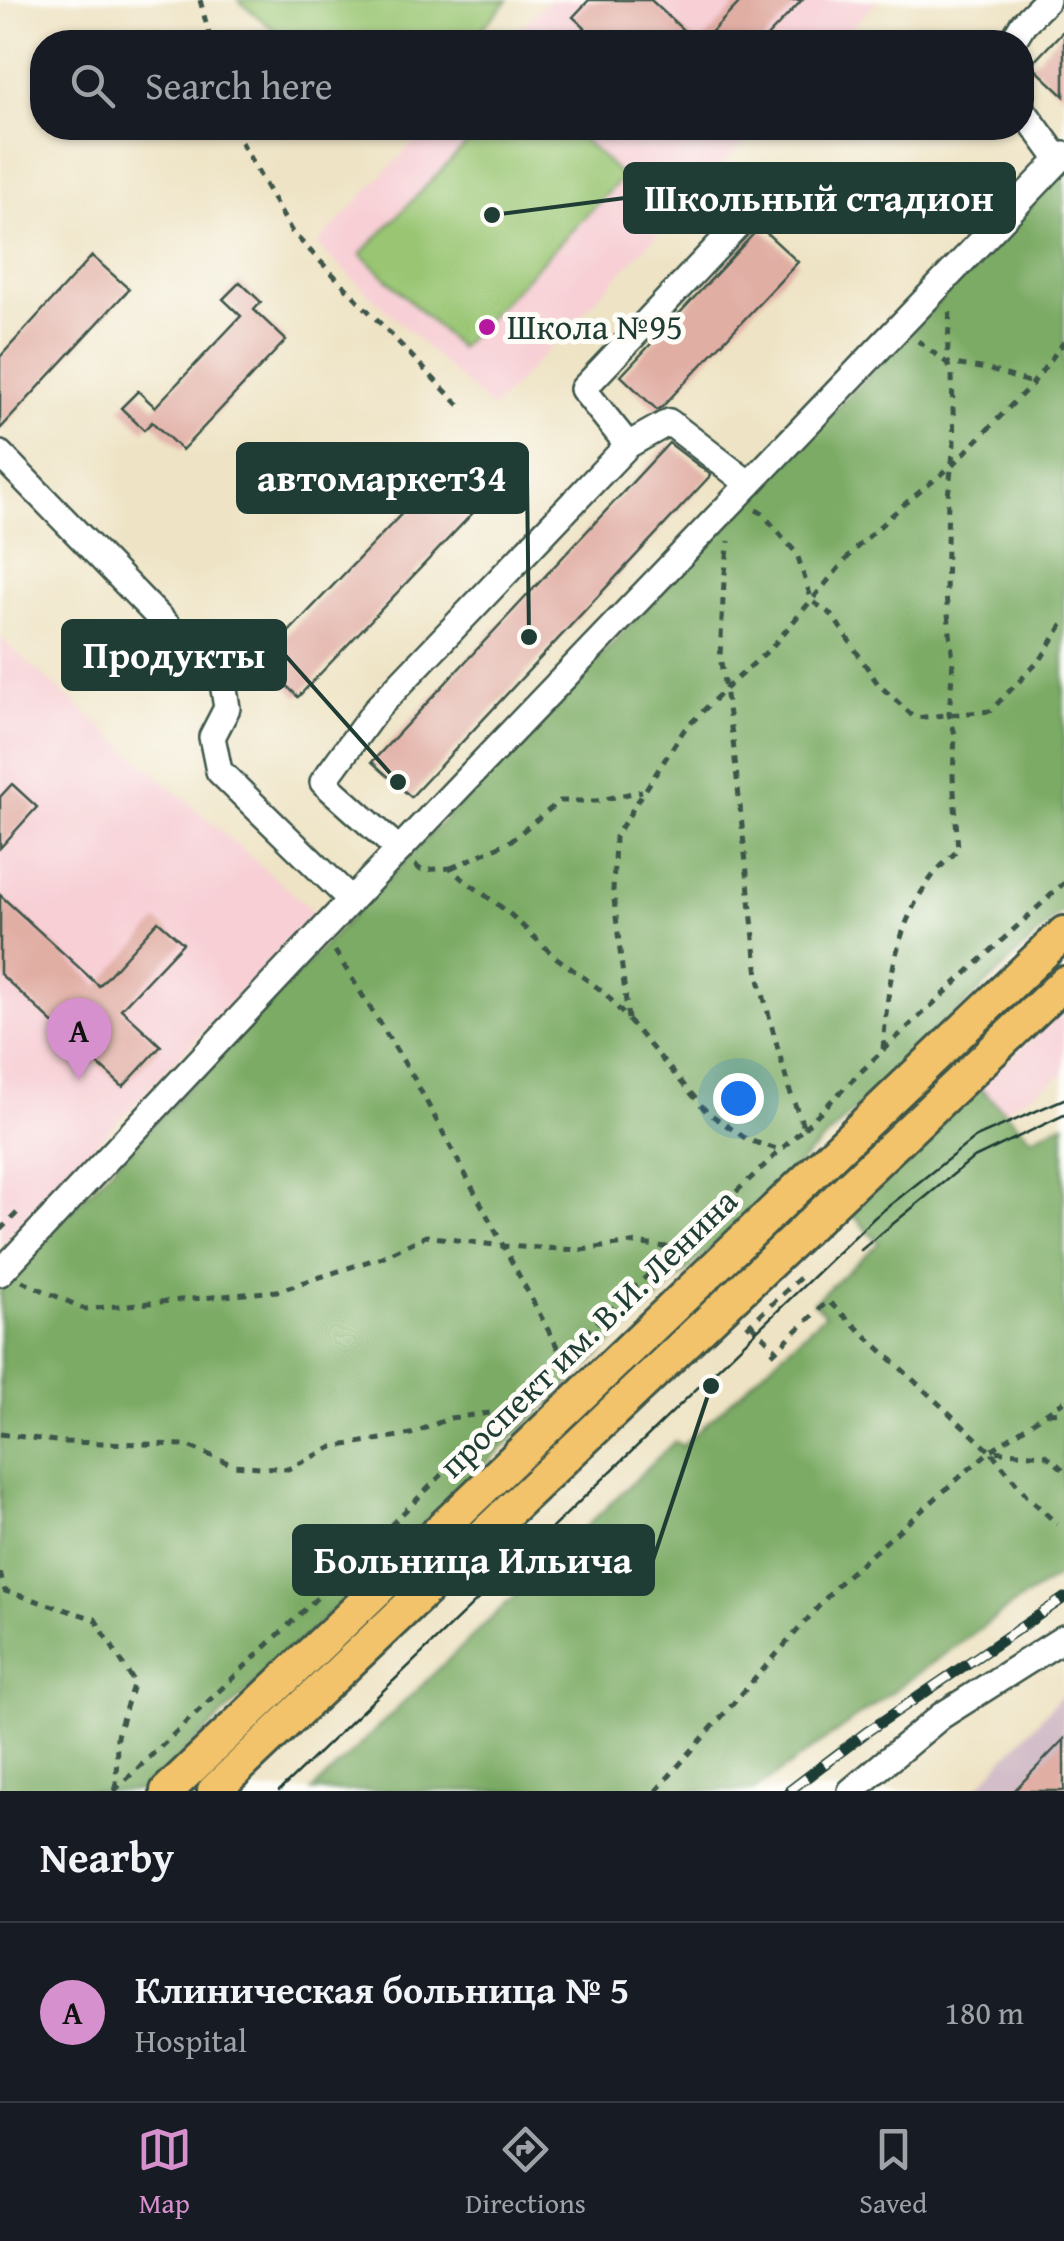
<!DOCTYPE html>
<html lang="en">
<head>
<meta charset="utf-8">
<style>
  :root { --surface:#171b24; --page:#20242c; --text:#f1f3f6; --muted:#9ea1a6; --line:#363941; --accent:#d690ce }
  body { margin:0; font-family:"Gentium Book Plus",serif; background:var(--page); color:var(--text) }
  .you { position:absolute; left:738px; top:1098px; width:35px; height:35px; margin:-25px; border:8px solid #fff; border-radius:50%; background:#1a73e8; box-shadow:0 0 0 15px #1a73e833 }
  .badge { display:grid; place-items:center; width:65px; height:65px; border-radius:50%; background:var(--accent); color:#111; font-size:32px; font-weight:700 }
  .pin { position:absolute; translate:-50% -82px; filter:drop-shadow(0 2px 5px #0008) }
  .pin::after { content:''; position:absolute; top:52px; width:35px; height:30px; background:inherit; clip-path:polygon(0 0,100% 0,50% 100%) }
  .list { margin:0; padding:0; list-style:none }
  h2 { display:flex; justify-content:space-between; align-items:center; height:130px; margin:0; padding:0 40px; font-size:42px }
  h2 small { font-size:32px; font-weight:400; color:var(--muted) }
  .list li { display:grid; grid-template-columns:65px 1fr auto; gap:30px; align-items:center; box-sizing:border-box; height:180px; padding:0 40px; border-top:2px solid var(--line) }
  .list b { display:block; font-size:38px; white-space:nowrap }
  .list p { margin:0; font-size:32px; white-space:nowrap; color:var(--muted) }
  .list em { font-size:32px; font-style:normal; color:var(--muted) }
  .icon { flex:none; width:55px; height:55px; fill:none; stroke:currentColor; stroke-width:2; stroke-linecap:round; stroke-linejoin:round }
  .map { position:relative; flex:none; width:1064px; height:1791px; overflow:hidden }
  .search { position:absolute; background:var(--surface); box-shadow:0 2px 8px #0004; left:30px; right:30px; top:30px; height:110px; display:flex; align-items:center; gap:25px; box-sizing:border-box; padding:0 35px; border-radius:40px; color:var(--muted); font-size:38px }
  .sheet { height:310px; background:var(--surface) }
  nav { display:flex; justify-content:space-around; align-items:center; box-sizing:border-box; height:140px; border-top:2px solid var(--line); background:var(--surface); font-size:28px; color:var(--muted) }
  nav a { display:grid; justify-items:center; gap:5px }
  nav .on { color:var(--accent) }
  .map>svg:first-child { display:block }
  .built { fill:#f7cfd5 }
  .industrial { fill:#d2bdc8 }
  .green { fill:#9ac673; stroke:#5c8254; stroke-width:2.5 }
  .forest { fill:#7bab65; stroke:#4d744c; stroke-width:2.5 }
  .building { fill:#e1aea4 }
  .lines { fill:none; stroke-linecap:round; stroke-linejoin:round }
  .minor-casing { stroke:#3e564a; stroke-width:30 }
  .major-casing { stroke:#3e564a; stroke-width:38 }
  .path { stroke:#3e564a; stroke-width:5; stroke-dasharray:8 8; stroke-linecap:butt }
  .minor { stroke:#fff; stroke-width:25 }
  .major { stroke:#f2c36a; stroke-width:32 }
  .tram { stroke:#1f3d34; stroke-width:2.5 }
  .rail-casing { stroke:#1f3d34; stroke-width:11 }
  .rail { stroke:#fdfcf7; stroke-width:8; stroke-dasharray:22; stroke-linecap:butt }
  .poi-dot { fill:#b5179e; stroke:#fdfcf7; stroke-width:4 }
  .labels { text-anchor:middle; stroke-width:10; stroke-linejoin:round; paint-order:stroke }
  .poi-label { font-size:35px; fill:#1f3d34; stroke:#fdfcf7; text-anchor:start }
  .street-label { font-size:35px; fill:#1f3d34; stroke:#fdfcf7 }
  .leader { fill:none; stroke:#1f3d34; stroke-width:4 }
  .callout-dot { fill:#1f3d34; stroke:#fdfcf7; stroke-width:4 }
  .callout { fill:#1f3d34; stroke:#1f3d34; stroke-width:4 }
  .callout-label { font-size:38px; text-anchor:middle; font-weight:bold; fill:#fff }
</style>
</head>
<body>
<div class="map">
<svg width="1064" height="1791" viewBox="0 0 1064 1791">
  <rect width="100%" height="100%" fill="#fdfcf7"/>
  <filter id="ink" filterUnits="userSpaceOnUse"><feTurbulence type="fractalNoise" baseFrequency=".01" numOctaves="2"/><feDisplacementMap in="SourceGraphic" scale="20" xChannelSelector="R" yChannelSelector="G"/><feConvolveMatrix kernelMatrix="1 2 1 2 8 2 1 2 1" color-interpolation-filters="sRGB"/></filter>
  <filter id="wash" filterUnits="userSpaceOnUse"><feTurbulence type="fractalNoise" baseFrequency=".0048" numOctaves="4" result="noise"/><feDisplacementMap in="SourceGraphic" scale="40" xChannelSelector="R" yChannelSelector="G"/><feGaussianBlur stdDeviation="2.25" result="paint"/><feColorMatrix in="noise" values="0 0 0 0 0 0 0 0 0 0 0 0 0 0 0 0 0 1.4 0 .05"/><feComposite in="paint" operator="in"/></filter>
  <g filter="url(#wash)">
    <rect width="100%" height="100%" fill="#eee3c4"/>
    <g class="built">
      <path d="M 548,0 L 878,0 L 838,42 L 508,42 Z"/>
      <path d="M 427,128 L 758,128 L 492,409 L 317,245 Z"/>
      <path d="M 0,638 L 315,913 L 0,1246 Z"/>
      <path d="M 1064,1009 L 1064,1074 L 1003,1111 L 979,1087 Z"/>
    </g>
    <path class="industrial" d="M 1064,1693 L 1064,1791 L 974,1791 Z"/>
    <g class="green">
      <path d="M 238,0 L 508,0 L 470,42 L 289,42 Z"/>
      <path d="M 482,128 L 571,128 L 623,177 L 459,348 L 361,254 Z"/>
    </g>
    <g class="forest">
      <path d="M 1064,170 L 1064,910 L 144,1791 L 0,1791 L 0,1285 Z"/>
      <path d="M 979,1087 L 1032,1138 L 1064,1123 L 1064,1573 L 1017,1602 L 754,1791 L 312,1791 L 675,1441 L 682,1446 L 825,1314 L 813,1302 L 879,1243 L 846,1208 Z"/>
    </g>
    <g id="blocks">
      <g class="building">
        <path d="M 589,0 L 651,0 L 696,42 L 600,42 L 573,17 Z"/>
        <path d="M 742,0 L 802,0 L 762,42 L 702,42 Z"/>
        <path d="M 1064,30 L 1064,96 L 1031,65 Z"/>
        <path d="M 760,227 L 798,262 L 662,407 L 657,410 L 621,376 Z"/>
        <path d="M 92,256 L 129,289 L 0,429 L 0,357 Z"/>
        <path d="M 240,282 L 261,302 L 254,310 L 286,340 L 182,450 L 152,422 L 144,430 L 121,408 L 138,391 L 155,407 L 241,316 L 223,299 Z"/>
        <path d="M 669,443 L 711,475 L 411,797 L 372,762 Z"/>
        <path d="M 451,462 L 488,497 L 298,697 L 261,661 Z"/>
        <path d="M 12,784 L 37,807 L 0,848 L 0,797 Z"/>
        <path d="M 0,895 L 99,986 L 158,921 L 183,943 L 121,1009 L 161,1046 L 123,1087 L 0,974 Z"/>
        <path d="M 1064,1739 L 1064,1791 L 1014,1791 Z"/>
      </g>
    </g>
  </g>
  <g filter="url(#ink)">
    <use href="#blocks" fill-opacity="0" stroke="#3e564a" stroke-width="2.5"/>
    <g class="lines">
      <g class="minor-casing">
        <g id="minor">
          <path d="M 1012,42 L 1023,24 L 1047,0"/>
          <path d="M 1022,109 L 1059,160"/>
          <path d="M 628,445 L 583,389 L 741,222"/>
          <path d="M 0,454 L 223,683 L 227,708 L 212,737 L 219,771 L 351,900"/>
          <path d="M 399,850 L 323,782 L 378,707 L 628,445 L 669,422 L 749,484"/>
          <path d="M 0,1273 L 351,900 L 1064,155"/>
          <path d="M 851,1791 L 941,1716 L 1064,1638"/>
        </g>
      </g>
      <g class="major-casing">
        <g id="major">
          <path d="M 167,1791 L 1064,933"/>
          <path d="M 214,1791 L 1064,983"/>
        </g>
      </g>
      <g class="path">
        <path d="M 200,0 L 211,42"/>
        <path d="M 233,128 L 292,232 L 462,408"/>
        <path d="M 918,341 L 947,363 L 987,369 L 1032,383"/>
        <path d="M 756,510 L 762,513 L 797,554 L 812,601 L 832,615 L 878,684 L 915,718 L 990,711 L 1041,659 L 1064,622"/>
        <path d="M 415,865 L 421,870 L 451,868 L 456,874 L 508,912 L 554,956 L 605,993 L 707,1112 L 748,1140 L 780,1150"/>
        <path d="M 451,868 L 509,842 L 560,801 L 596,801 L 642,791"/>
        <path d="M 335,951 L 415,1080 L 562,1356 L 804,1128 L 789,1089 L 758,976 L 733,741 L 720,656 L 724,581 L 729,541"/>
        <path d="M 628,1019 L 613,891 L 615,837 L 684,730 L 725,689 L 771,648 L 854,550 L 902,506 L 952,466 L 987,430 L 1033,383 L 1064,342"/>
        <path d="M 883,1050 L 1064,883"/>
        <path d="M 804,1128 L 883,1050 C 887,991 894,928 931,878 C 938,868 949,859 958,850 L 953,776 L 955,734 L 949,714 L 953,661 L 946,595 L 948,496 L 954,444 L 952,374 L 947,363 L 950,308"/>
        <path d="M 0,1230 L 17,1213"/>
        <path d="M 22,1281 L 85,1309 L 277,1291 L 382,1257 L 426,1236 L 502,1246 L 581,1250 L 632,1243 L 676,1248"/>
        <path d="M 751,1324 L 777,1350"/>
        <path d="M 747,1327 L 803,1275"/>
        <path d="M 772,1354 L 828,1301 L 990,1451 L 1046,1455 L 1064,1470"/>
        <path d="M 1049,1413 L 1064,1412"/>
        <path d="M 0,1434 L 63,1442 L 186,1445 L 233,1465 L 288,1469 L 333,1447 L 411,1434 L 450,1418 L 506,1411"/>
        <path d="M 992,1453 L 1027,1496 L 1057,1524"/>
        <path d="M 0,1573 L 5,1591 L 95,1619 L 134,1682 L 117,1736 L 116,1788"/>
        <path d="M 114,1791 L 320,1595 L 562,1356"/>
        <path d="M 656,1791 L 842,1580 L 990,1451 L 1064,1401"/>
      </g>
      <use href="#minor" class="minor"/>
      <use href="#major" class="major"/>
      <g class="tram">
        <path d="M 861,1250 L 972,1159 L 1064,1115"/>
        <path d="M 279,1791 L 875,1217 L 976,1137 L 1064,1099"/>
      </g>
      <g class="rail-casing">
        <path id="rail" d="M 789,1791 L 868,1731 L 1064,1598"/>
      </g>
      <use href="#rail" class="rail"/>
    </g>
  </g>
  <circle class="poi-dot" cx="487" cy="327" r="10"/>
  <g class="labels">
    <g class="poi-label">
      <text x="507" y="339">Школа №95</text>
    </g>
    <g class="street-label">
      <text transform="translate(588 1333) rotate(-44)" y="12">проспект им. В.И. Ленина</text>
    </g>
  </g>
  <path class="leader" d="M492 215L625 198M529 637L527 478M398 782L285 655M711 1386L653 1560"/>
  <g class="callout-dot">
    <circle cx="492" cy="215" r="10"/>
    <circle cx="529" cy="637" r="10"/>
    <circle cx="398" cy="782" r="10"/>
    <circle cx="711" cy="1386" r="10"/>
  </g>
  <g class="callout">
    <rect x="625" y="164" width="389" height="68" rx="10"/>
    <rect x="238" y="444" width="289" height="68" rx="10"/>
    <rect x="63" y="621" width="222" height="68" rx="10"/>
    <rect x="294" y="1526" width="359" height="68" rx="10"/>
  </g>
  <g class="callout-label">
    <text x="819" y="211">Школьный стадион</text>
    <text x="382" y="491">автомаркет34</text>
    <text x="174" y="668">Продукты</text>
    <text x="473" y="1573">Больница Ильича</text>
  </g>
</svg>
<div class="you"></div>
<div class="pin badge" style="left:79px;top:1080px">A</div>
<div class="search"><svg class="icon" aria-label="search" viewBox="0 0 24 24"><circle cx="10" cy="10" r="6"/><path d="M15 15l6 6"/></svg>Search here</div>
</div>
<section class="sheet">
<h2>Nearby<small></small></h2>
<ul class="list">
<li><span class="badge">A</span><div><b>Клиническая больница № 5</b><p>Hospital</p></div><em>180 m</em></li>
</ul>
</section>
<nav>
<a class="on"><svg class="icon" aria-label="map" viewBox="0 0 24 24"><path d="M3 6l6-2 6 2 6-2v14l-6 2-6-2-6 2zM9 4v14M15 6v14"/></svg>Map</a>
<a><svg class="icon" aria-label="directions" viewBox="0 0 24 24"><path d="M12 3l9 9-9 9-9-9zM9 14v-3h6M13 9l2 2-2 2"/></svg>Directions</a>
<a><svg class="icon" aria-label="saved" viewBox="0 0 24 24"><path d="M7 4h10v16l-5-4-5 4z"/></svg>Saved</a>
</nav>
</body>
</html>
